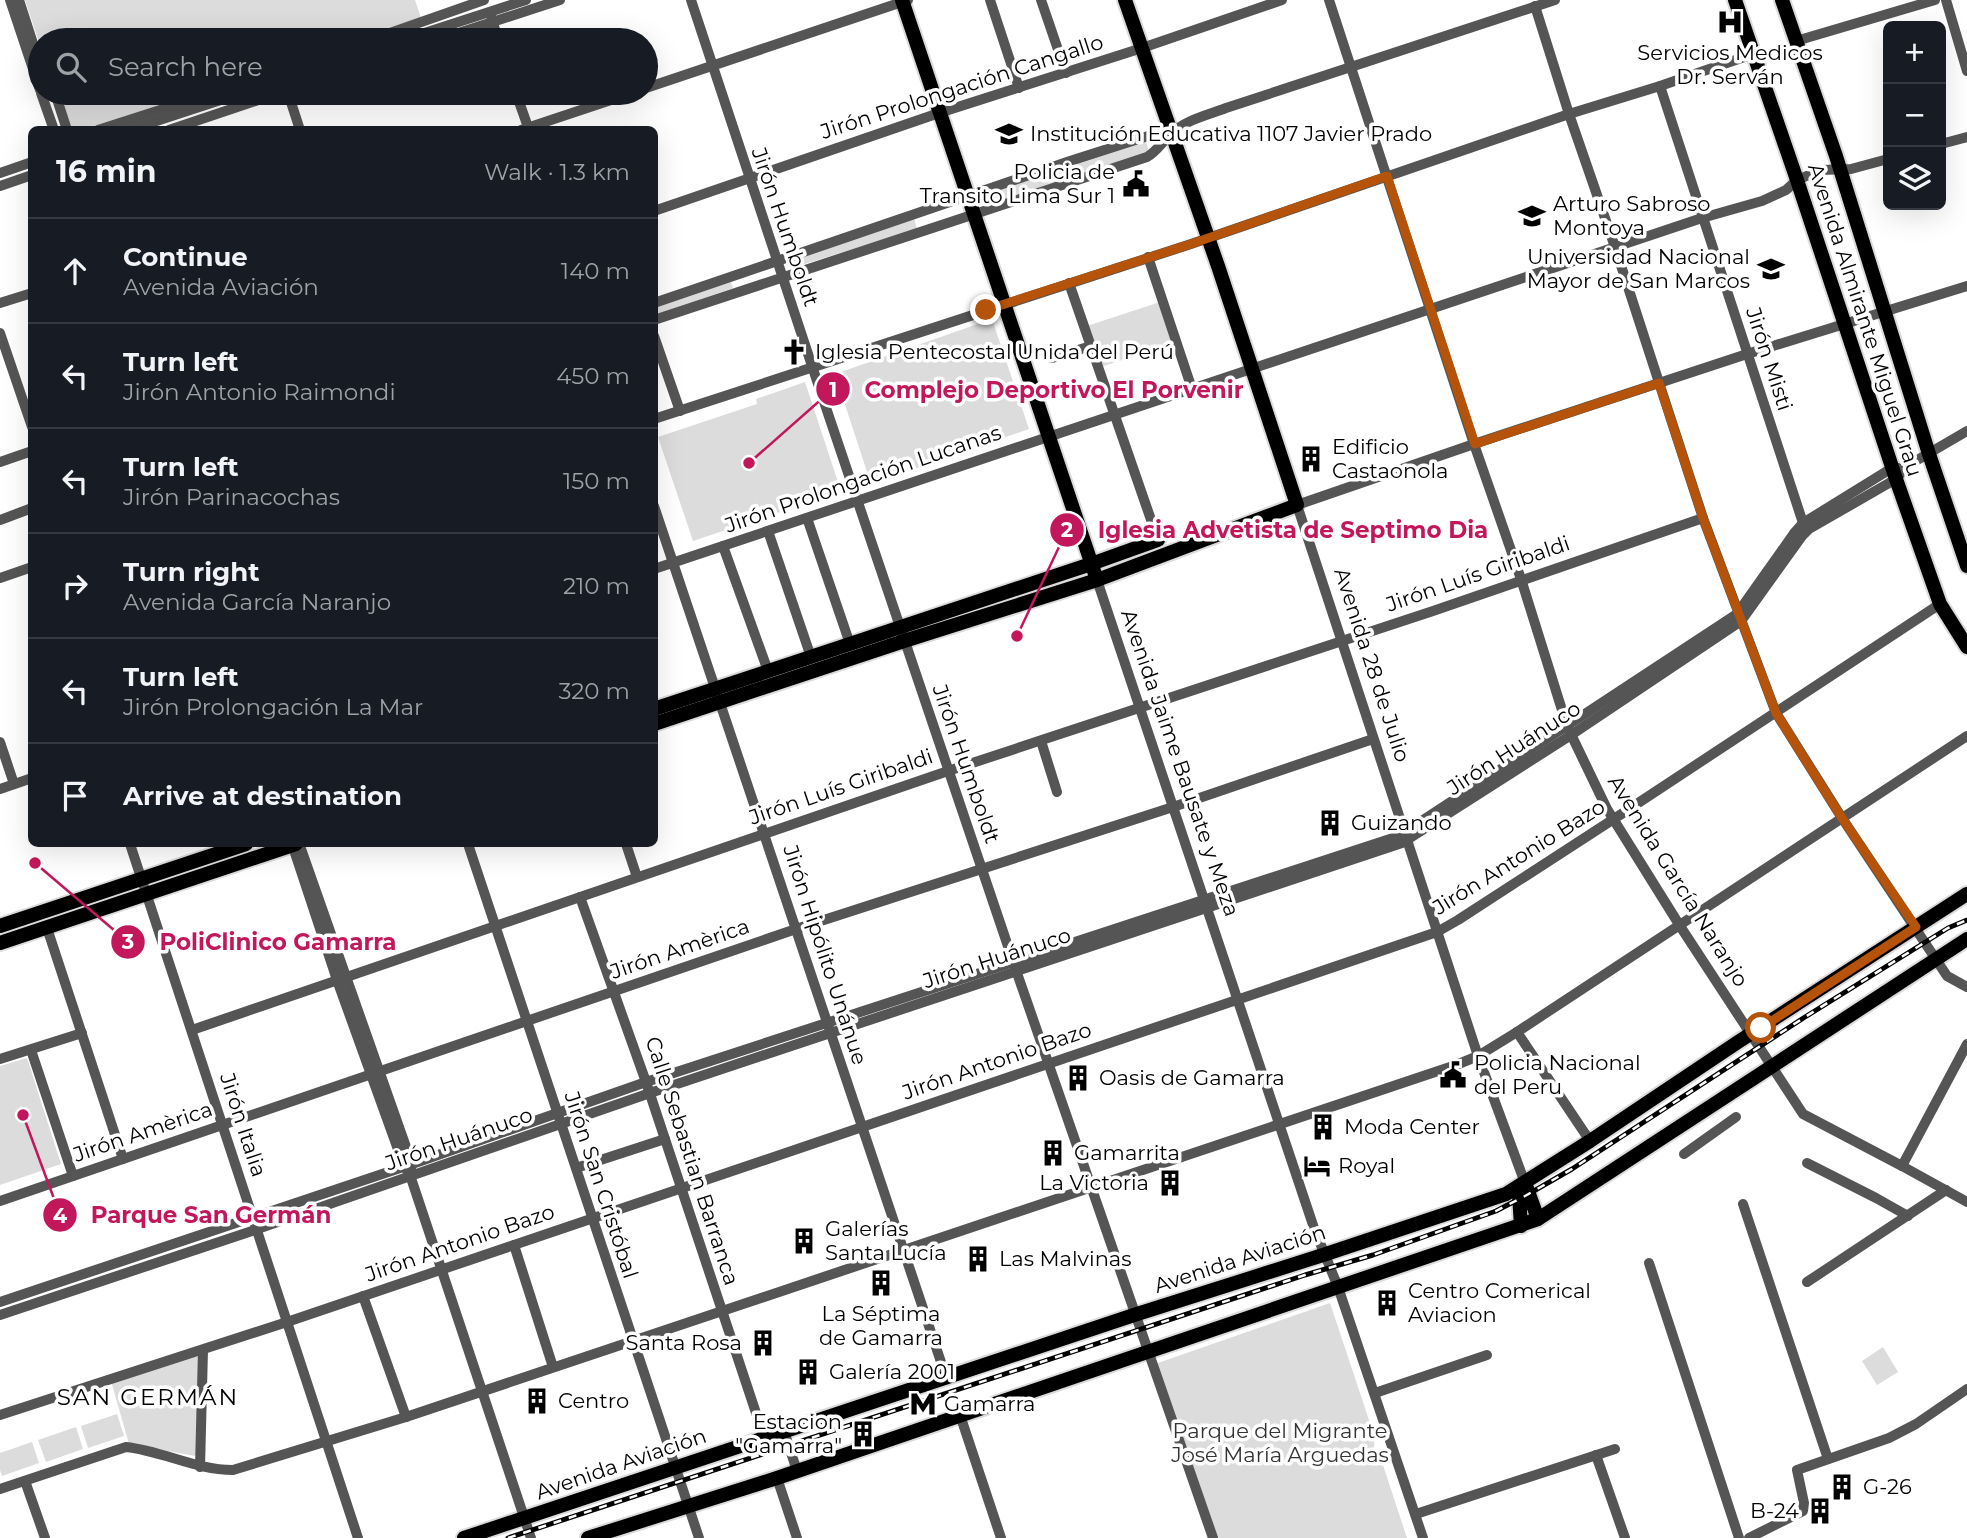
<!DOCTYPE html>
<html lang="en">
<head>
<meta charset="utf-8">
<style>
  :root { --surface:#171b24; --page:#20242c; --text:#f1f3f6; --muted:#9ea1a6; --line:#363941 }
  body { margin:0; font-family:Montserrat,sans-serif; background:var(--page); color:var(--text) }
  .controls { position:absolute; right:21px; top:21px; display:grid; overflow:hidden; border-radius:10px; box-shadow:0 7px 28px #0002 }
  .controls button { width:63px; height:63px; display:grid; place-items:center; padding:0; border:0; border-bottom:2px solid var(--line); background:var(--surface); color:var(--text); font:35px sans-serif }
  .stop { position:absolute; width:21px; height:21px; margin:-16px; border:5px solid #b45309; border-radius:50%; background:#fff }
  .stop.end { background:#b45309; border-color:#fff; box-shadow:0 2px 7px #0008 }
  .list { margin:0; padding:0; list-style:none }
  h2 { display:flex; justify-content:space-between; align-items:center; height:91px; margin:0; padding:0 28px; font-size:30px }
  h2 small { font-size:23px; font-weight:400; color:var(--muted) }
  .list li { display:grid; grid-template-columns:46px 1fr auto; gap:21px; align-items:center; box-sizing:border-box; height:105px; padding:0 28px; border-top:2px solid var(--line) }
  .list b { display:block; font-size:26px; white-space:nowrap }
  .list p { margin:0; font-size:23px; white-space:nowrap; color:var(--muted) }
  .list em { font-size:23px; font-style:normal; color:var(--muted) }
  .icon { flex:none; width:38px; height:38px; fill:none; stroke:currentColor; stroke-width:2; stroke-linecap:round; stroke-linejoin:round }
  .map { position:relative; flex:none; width:1967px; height:1538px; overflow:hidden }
  .search { position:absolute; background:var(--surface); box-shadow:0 7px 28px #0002; left:28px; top:28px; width:630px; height:77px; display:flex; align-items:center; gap:18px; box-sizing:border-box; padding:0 24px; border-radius:38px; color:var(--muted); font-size:26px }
  .panel { position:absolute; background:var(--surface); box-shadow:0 7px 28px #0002; left:28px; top:126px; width:630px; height:721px; border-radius:10px }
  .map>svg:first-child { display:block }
  .green { fill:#dcdcdc }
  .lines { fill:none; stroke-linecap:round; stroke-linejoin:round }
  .major-casing { stroke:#dbdbdb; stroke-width:18 }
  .minor { stroke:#555; stroke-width:10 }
  .major { stroke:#000; stroke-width:14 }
  .rail-casing { stroke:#000; stroke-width:5 }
  .rail { stroke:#fff; stroke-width:2.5; stroke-dasharray:8; stroke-linecap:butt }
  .route { stroke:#b45309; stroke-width:9 }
  .labels { text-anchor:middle; stroke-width:7; stroke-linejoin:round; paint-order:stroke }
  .poi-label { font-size:21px; fill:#000; stroke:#fff; text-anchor:start }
  .street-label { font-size:21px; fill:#000; stroke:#fff }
  .park-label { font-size:21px; fill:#333; stroke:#fff }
  .neighbourhood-label { font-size:23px; letter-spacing:2px; fill:#000; stroke:#fff }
  .leader { fill:none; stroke:#c2185b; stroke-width:2.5 }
  .callout-dot { fill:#c2185b; stroke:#fff; stroke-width:2.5 }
  .mark-label { font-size:21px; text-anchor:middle; font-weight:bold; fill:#fff }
  .callout-label { font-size:23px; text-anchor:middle; font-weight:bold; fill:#c2185b; stroke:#fff; stroke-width:7; stroke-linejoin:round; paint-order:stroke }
</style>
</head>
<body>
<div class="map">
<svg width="1967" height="1538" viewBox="0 0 1967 1538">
  <rect width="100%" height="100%" fill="#fff"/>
  <g class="green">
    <path d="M 25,0 L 415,0 L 421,18 L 353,40 L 40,40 L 40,45 Z"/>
    <path d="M 56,93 L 194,93 L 86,130 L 70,129 Z"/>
    <path d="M 1146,142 L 1149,152 L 985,205 L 982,195 Z"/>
    <path d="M 914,218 L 917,229 L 795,267 L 792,256 Z"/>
    <path d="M 731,282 L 733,288 L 655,315 L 654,306 Z"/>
    <path d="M 1163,301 L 1176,342 L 1098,368 L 1084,327 Z"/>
    <path d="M 992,319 L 1029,429 L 871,484 L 835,374 Z"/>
    <path d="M 805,382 L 840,488 L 830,491 L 831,495 L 693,541 L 658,437 L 757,404 L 756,399 Z"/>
    <path d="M 27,1058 L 61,1164 L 0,1185 L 0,1066 Z"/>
    <path d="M 1330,1303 L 1375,1438 L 1372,1459 L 1378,1464 L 1381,1459 L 1407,1538 L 1216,1538 L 1155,1364 Z"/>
    <path d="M 1883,1347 L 1898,1372 L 1877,1385 L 1862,1361 Z"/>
    <path d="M 200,1352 L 197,1454 L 195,1456 L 129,1444 L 111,1381 Z"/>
    <path d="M 117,1414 L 124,1436 L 88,1448 L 81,1426 Z"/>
    <path d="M 76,1427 L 83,1449 L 46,1462 L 38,1440 Z"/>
    <path d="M 32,1442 L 39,1463 L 2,1476 L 0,1470 L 0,1453 Z"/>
  </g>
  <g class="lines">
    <g class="major-casing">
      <g id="major">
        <path d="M 902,0 L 1097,580"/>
        <path d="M 1735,0 L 1797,180 L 1896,479 L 1940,604 L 1967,647"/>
        <path d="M 1782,0 L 1836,156 L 1929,454 L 1967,566"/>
        <path d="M 654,709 L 1091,564 L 1158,540"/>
        <path d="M 654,724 L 904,641 L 1097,580 L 1297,505 L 1218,266 L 1125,0"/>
        <path d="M 0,926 L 246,844"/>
        <path d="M 0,943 L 296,844"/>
        <path d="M 1525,1183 L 1538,1219"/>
        <path d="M 1521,1226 L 1519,1195 L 1525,1183"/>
        <path d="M 464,1538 L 1134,1315 L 1323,1255 L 1506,1194 L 1590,1141 L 1738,1042 L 1967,894"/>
        <path d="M 588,1538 L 777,1478 L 1538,1219 L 1967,939"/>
      </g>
    </g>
    <g class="minor">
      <path d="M 10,0 L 40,90"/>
      <path d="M 19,0 L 40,65"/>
      <path d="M 691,0 L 816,378 L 1017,973 L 1213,1538"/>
      <path d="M 990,0 L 1019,88"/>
      <path d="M 1041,0 L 1066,73"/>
      <path d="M 1329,0 L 1474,444 L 1521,579 L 1567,726 L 1607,809 L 1680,926 L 1803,1114 L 1902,1166 L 1967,1202"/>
      <path d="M 1946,0 L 1967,71"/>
      <path d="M 1535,6 L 1569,114 L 1615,247 L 1703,518 L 1776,713 L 1842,818 L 1947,976 L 1967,987"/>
      <path d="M 491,16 L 498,40"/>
      <path d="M 370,40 L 484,0"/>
      <path d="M 403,40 L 526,0"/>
      <path d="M 437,40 L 560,0"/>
      <path d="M 1796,41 L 1935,0"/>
      <path d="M 1660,86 L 1803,523"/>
      <path d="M 646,88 L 908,0"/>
      <path d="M 41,93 L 54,130"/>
      <path d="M 55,93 L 67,130"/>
      <path d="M 288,93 L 300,130"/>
      <path d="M 516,93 L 529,130"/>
      <path d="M 98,130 L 213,93"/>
      <path d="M 129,130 L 242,93"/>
      <path d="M 169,130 L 279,93"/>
      <path d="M 521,130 L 632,93"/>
      <path d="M 1941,144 L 1967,137"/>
      <path d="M 0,173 L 32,162"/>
      <path d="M 0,186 L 32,175"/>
      <path d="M 654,211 L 939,113 L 1142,48 L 1282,0"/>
      <path d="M 1148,257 L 1192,389"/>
      <path d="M 1069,283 L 1158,540"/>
      <path d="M 0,303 L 32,293"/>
      <path d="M 654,303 L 1067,162 L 1148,136 L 1171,133"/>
      <path d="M 654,320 L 1147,157 C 1157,151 1162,142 1171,134 C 1185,120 1208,115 1226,108 L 1555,0"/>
      <path d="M 0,333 L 32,427"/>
      <path d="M 654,336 L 680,411"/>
      <path d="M 1052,358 L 1091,346"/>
      <path d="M 654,419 L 1191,244 L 1569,114 L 1660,86 L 1753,54"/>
      <path d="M 0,462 L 32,451"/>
      <path d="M 654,506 L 946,1377"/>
      <path d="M 807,518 L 850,644"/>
      <path d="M 0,520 L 32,508"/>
      <path d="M 768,531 L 811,657"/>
      <path d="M 723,546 L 768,671"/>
      <path d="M 654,569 L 1702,218 L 1762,201 L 1786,190 L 1797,180 L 1821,170 L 1851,169 L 1888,159"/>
      <path d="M 0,578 L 32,567"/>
      <path d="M 1097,580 L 1314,1228 L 1338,1287 L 1423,1538"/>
      <path d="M 1041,741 L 1057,792"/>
      <path d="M 0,742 L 14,784"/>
      <path d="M 0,789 L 32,778"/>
      <path d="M 130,844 L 358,1538"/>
      <path d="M 292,844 L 337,980 L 404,1166 L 410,1175 L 531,1538"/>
      <path d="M 468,844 L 699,1538"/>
      <path d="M 626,844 L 637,877"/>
      <path d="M 300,846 L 412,1164 L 411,1168"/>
      <path d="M 580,897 L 646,1082 L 764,1437"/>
      <path d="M 47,928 L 123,1159"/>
      <path d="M 192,1030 L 948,771 L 1433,611 L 1703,518"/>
      <path d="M 1517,1032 L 1590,1141"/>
      <path d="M 31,1050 L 73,1176"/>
      <path d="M 0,1059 L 82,1033"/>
      <path d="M 1684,1154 L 1736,1117"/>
      <path d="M 1807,1163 L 1876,1198 L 1908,1216"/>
      <path d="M 1902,1166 L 1967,1044"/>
      <path d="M 576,1168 L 665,1139"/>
      <path d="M 1525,1183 L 1478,1056 L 1297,505 L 1474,444 L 1747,354 L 1967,286"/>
      <path d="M 0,1201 L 796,929 L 1173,807 L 1373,739"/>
      <path d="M 1743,1204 L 1828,1459"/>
      <path d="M 514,1245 L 553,1367"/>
      <path d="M 1649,1263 L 1739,1538"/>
      <path d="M 1807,1282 L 1946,1190"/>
      <path d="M 363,1296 L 406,1417"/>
      <path d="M 0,1302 L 418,1162 L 646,1082 L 1393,838 L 1405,832 L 1737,614 L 1795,532 L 1803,523 L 1892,468 L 1898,468"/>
      <path d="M 0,1315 L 252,1231 L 650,1093 L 1402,843 L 1571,735 L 1741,621 L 1802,536 L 1809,529 L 1896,479 L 1907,466 L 1967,431"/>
      <path d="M 1375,1393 L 1487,1355"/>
      <path d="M 0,1415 L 287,1322 L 1437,932 L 1458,920 L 1623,813 L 1940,604"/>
      <path d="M 960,1415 L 1001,1538"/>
      <path d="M 784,1431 L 797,1471"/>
      <path d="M 1596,1455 L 1625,1538"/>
      <path d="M 200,1467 L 203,1350"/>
      <path d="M 777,1478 L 797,1538"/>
      <path d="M 25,1481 L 45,1538"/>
      <path d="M 0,1489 L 126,1447 C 163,1451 196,1470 233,1470 L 406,1417 L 1456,1065 L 1478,1056 L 1517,1032 L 1967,736"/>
      <path d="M 1416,1514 L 1615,1449"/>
      <path d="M 1749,1538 L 1803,1511 L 1804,1503 L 1797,1470 L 1889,1438 L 1916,1424 L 1967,1389"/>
    </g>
    <use href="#major" class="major"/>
    <g class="rail-casing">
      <path id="rail" d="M 508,1538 L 1305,1275 L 1373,1255 L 1496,1211 L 1525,1196 L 1572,1169 L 1805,1017 L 1948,928 L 1967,920"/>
    </g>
    <use href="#rail" class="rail"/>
  </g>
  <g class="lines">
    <path class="route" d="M 986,310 L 1191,244 L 1387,176 L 1475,444 L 1659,383 L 1703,518 L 1776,713 L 1842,818 L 1916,927 L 1761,1028"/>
  </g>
  <defs>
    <g id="hospital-bare" transform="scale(2.1)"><path d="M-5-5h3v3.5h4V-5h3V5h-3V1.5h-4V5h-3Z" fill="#000" stroke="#fff" stroke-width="2.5" paint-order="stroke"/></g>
    <g id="school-bare" transform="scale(2.1)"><path d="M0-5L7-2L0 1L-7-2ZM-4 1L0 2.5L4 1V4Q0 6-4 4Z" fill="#000" stroke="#fff" stroke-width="2.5" paint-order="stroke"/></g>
    <g id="civic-bare" transform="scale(2.1)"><path d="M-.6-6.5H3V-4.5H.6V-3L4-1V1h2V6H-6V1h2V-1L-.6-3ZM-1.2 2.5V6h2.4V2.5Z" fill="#000" stroke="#fff" stroke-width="2.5" paint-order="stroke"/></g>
    <g id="university-bare" transform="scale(2.1)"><path d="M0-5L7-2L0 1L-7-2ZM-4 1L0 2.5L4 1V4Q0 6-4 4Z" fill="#000" stroke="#fff" stroke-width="2.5" paint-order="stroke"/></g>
    <g id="church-bare" transform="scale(2.1)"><path d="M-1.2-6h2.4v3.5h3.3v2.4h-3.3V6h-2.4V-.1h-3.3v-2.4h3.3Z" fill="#000" stroke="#fff" stroke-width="2.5" paint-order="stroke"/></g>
    <g id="building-bare" transform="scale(2.1)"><path d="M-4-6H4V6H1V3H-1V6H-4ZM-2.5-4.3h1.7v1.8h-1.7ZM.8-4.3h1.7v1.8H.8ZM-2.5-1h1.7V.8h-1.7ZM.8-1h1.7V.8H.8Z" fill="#000" stroke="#fff" stroke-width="2.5" paint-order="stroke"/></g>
    <g id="hotel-bare" transform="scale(2.1)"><path d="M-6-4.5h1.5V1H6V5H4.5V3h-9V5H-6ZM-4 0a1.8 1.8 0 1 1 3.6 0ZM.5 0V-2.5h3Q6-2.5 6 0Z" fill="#000" stroke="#fff" stroke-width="2.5" paint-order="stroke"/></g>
    <g id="metro-bare" transform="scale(2.1)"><path d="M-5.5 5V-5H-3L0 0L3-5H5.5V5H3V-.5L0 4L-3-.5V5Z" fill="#000" stroke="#fff" stroke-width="2.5" paint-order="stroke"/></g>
  </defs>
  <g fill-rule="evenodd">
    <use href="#hospital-bare" x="1730" y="22"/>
    <use href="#school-bare" x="1009" y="134"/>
    <use href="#civic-bare" x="1136" y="184"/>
    <use href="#school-bare" x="1532" y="216"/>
    <use href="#university-bare" x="1771" y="269"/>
    <use href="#church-bare" x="794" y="352"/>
    <use href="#building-bare" x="1311" y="459"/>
    <use href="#building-bare" x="1330" y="823"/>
    <use href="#civic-bare" x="1453" y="1075"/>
    <use href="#building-bare" x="1078" y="1078"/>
    <use href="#building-bare" x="1323" y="1127"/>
    <use href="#building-bare" x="1053" y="1153"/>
    <use href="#hotel-bare" x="1317" y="1166"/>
    <use href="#building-bare" x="1170" y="1183"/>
    <use href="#building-bare" x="804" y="1241"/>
    <use href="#building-bare" x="978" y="1259"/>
    <use href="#building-bare" x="881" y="1283"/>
    <use href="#building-bare" x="1387" y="1303"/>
    <use href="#building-bare" x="763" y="1343"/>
    <use href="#building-bare" x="808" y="1372"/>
    <use href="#building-bare" x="537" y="1401"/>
    <use href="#metro-bare" x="923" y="1404"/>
    <use href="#building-bare" x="863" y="1434"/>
    <use href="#building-bare" x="1842" y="1487"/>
    <use href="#building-bare" x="1820" y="1511"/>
  </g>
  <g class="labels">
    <g class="poi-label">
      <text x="1730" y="60" text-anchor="middle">Servicios Medicos<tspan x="1730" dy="24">Dr. Serván</tspan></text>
      <text x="1030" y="141">Institución Educativa 1107 Javier Prado</text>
      <text x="1115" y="179" text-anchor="end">Policia de<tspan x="1115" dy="24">Transito Lima Sur 1</tspan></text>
      <text x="1553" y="211">Arturo Sabroso<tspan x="1553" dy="24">Montoya</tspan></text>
      <text x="1750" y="264" text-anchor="end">Universidad Nacional<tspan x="1750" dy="24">Mayor de San Marcos</tspan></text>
      <text x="815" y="359">Iglesia Pentecostal Unida del Perú</text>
      <text x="1332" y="454">Edificio<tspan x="1332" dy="24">Castaonola</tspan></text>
      <text x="1351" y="830">Guizando</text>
      <text x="1474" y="1070">Policia Nacional<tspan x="1474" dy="24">del Peru</tspan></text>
      <text x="1099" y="1085">Oasis de Gamarra</text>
      <text x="1344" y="1134">Moda Center</text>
      <text x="1074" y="1160">Gamarrita</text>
      <text x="1338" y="1173">Royal</text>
      <text x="1149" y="1190" text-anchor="end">La Victoria</text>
      <text x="825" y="1236">Galerías<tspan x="825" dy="24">Santa Lucía</tspan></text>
      <text x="999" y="1266">Las Malvinas</text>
      <text x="1408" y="1298">Centro Comerical<tspan x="1408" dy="24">Aviacion</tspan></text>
      <text x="881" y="1321" text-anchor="middle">La Séptima<tspan x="881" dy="24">de Gamarra</tspan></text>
      <text x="742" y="1350" text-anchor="end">Santa Rosa</text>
      <text x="829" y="1379">Galería 2001</text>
      <text x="558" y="1408">Centro</text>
      <text x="944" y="1411">Gamarra</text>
      <text x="842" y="1429" text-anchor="end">Estacion<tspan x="842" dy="24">"Gamarra"</tspan></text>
      <text x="1863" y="1494">G-26</text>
      <text x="1799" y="1518" text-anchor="end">B-24</text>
    </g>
    <g class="street-label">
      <text transform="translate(962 87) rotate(-18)" y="7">Jirón Prolongación Cangallo</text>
      <text transform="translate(785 227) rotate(71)" y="7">Jirón Humboldt</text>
      <text transform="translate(1865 320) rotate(72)" y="7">Avenida Almirante Miguel Grau</text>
      <text transform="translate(1769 359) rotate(72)" y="7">Jirón Misti</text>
      <text transform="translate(863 479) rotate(-19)" y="7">Jirón Prolongación Lucanas</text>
      <text transform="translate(1478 574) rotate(-19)" y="7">Jirón Luís Giribaldi</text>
      <text transform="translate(1372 665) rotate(72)" y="7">Avenida 28 de Julio</text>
      <text transform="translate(1514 748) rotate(-33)" y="7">Jirón Huánuco</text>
      <text transform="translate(1180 763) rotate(71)" y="7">Avenida Jaime Bausate y Meza</text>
      <text transform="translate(966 764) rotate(71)" y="7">Jirón Humboldt</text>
      <text transform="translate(841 787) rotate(-19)" y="7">Jirón Luís Giribaldi</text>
      <text transform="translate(1519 857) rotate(-32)" y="7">Jirón Antonio Bazo</text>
      <text transform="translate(1678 881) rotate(58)" y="7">Avenida García Naranjo</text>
      <text transform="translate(680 949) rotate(-19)" y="7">Jirón Amèrica</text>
      <text transform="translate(825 955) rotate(72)" y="7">Jirón Hipólito Unánue</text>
      <text transform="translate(997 958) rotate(-18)" y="7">Jirón Huánuco</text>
      <text transform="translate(997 1061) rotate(-19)" y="7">Jirón Antonio Bazo</text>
      <text transform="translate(243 1125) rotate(72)" y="7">Jirón Italia</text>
      <text transform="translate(143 1132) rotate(-19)" y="7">Jirón Amèrica</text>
      <text transform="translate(459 1139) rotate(-19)" y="7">Jirón Huánuco</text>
      <text transform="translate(692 1161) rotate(72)" y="7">Calle Sebastian Barranca</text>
      <text transform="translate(601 1185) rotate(72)" y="7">Jirón San Cristóbal</text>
      <text transform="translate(460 1243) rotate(-19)" y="7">Jirón Antonio Bazo</text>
      <text transform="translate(1240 1259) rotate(-18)" y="7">Avenida Aviación</text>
      <text transform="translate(621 1464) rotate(-19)" y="7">Avenida Aviación</text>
    </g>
    <g class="park-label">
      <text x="1280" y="1438">Parque del Migrante<tspan x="1280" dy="24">José María Arguedas</tspan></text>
    </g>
    <g class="neighbourhood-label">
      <text x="148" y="1405">SAN GERMÁN</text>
    </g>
  </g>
  <path class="leader" d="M749 463L833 389M1017 636L1067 530M35 863L128 942M23 1115L60 1215"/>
  <g class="callout-dot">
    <circle cx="749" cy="463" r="7"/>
    <circle cx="1017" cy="636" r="7"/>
    <circle cx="35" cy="863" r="7"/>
    <circle cx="23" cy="1115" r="7"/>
    <circle cx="833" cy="389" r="18"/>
    <circle cx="1067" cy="530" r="18"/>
    <circle cx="128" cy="942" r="18"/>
    <circle cx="60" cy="1215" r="18"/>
  </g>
  <g class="mark-label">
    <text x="833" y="397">1</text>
    <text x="1067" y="537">2</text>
    <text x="128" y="949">3</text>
    <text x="60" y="1223">4</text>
  </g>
  <g class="callout-label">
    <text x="1054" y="398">Complejo Deportivo El Porvenir</text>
    <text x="1293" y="538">Iglesia Advetista de Septimo Dia</text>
    <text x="278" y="950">PoliClinico Gamarra</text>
    <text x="211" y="1223">Parque San Germán</text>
  </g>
</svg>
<div class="controls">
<button>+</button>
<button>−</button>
<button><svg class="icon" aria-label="layers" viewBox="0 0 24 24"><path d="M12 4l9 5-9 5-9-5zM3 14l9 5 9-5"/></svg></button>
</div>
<div class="stop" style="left:1761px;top:1028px"></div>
<div class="stop end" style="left:986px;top:310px"></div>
<div class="search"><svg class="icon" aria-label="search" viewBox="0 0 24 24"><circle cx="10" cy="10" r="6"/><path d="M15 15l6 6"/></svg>Search here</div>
<section class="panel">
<h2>16 min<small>Walk · 1.3 km</small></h2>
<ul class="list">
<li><svg class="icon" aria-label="ahead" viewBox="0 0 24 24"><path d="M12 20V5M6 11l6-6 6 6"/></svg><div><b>Continue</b><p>Avenida Aviación</p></div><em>140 m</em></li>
<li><svg class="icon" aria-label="left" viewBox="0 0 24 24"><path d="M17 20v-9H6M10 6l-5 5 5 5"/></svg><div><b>Turn left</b><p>Jirón Antonio Raimondi</p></div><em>450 m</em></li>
<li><svg class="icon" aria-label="left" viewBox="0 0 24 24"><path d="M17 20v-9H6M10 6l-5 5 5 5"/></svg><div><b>Turn left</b><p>Jirón Parinacochas</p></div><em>150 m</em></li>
<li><svg class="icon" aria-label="right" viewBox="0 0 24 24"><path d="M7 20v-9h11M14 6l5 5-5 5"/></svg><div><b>Turn right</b><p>Avenida García Naranjo</p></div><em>210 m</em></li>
<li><svg class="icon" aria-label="left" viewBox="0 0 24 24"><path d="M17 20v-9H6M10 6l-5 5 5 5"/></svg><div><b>Turn left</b><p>Jirón Prolongación La Mar</p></div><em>320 m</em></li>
<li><svg class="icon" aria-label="arrive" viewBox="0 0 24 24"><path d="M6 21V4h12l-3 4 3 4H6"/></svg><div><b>Arrive at destination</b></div></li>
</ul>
</section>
</div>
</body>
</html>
